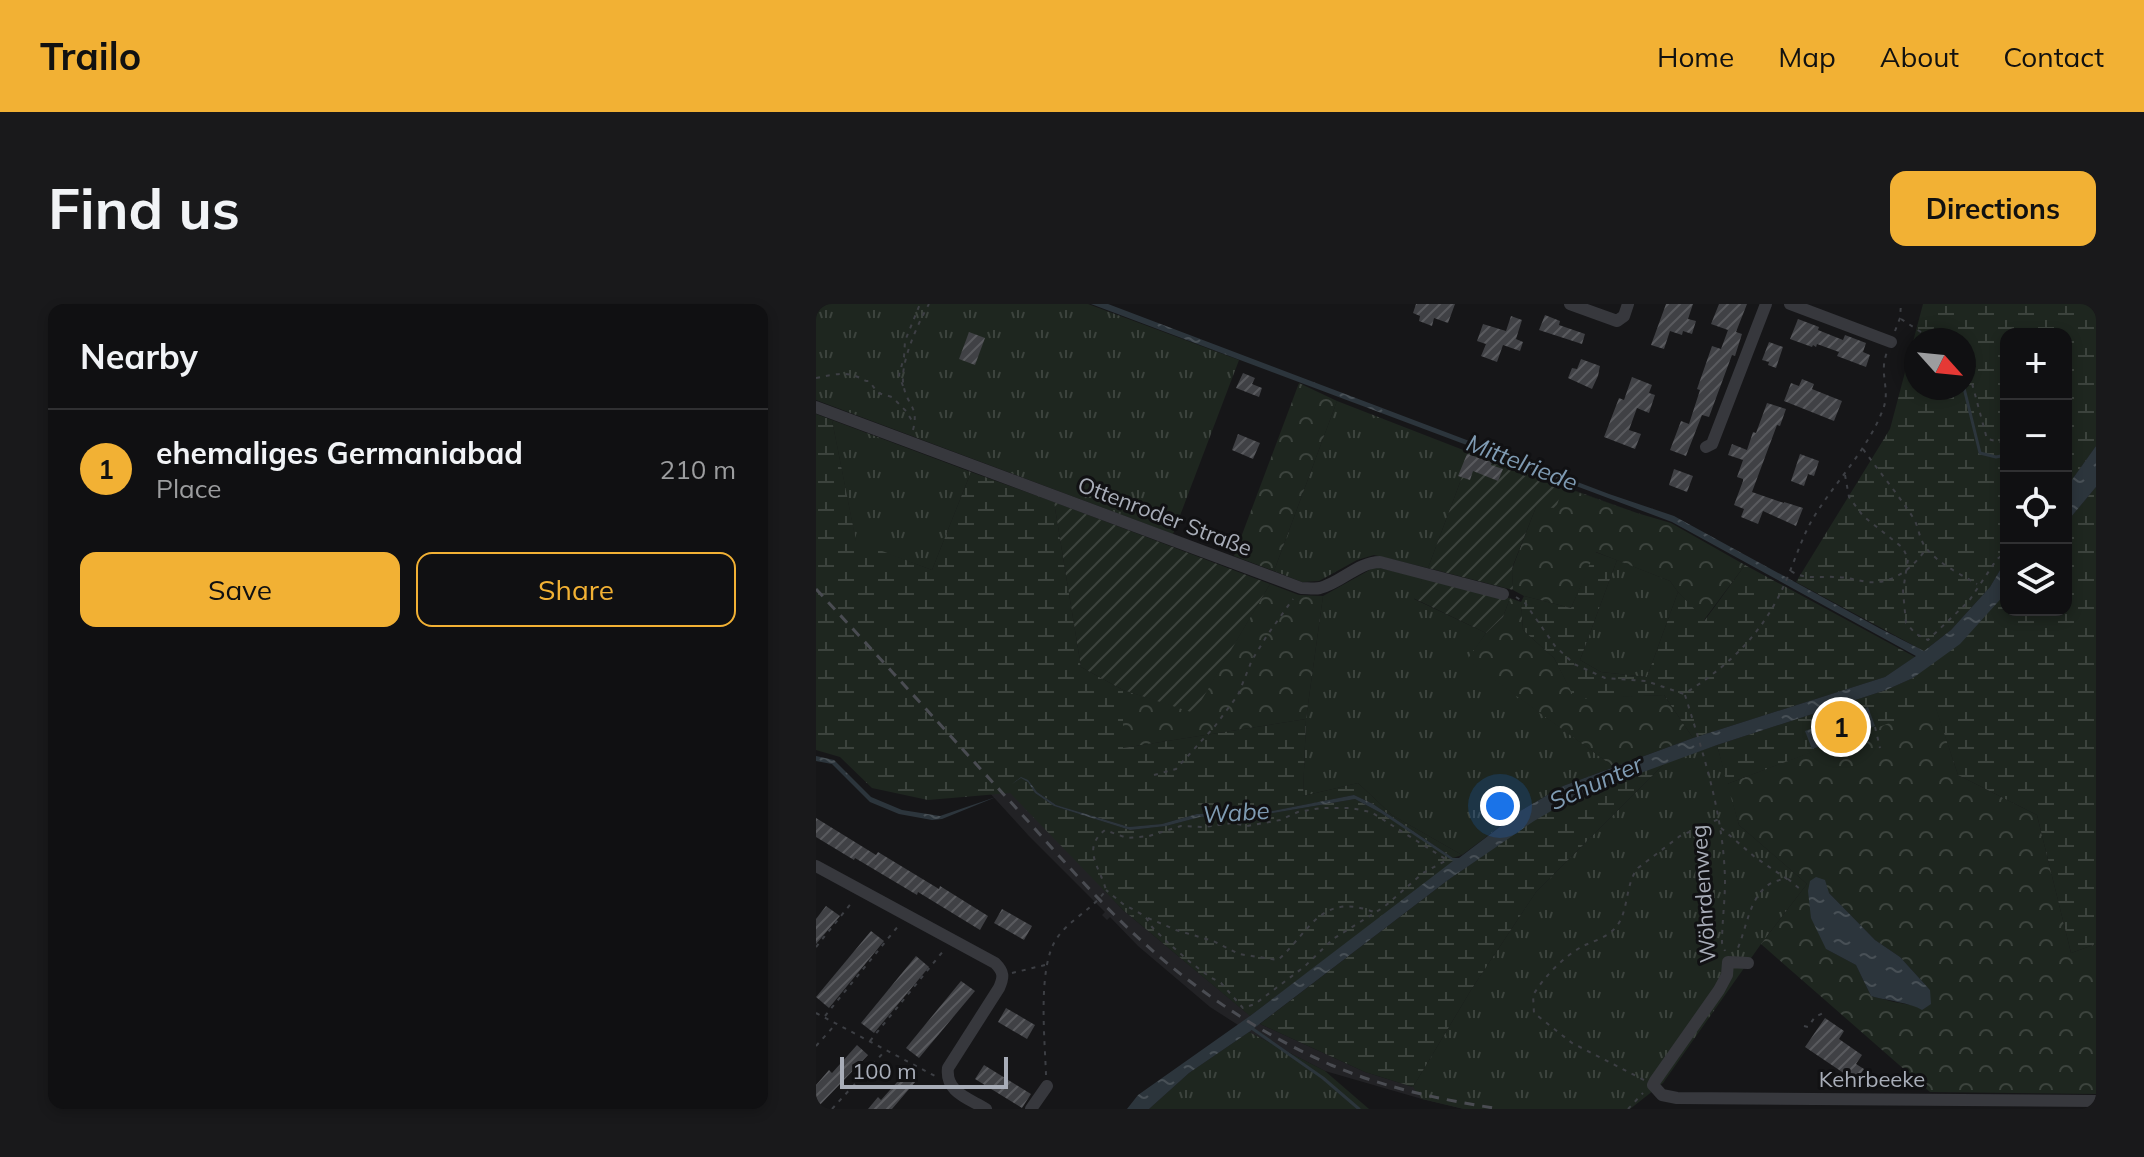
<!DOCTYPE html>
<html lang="en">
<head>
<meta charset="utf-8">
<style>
  :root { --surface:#101012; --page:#19191b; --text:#f1f3f6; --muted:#9c9d9f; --line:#303032; --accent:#f2b134 }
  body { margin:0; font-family:Mulish,sans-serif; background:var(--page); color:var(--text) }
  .controls { position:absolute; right:24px; top:24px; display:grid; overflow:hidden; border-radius:16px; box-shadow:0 4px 12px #0003 }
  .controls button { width:72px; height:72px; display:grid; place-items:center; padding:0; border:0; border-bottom:2px solid var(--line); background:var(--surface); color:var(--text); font:40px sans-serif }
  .compass { position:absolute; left:1088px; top:24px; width:72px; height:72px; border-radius:50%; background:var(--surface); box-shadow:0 4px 12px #0003; rotate:117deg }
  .scale { position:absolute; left:24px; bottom:20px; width:168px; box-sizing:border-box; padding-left:8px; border:4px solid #a8adb8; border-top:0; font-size:22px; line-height:28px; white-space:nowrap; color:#a8adb8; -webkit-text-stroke:6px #111113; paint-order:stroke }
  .you { position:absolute; left:684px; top:502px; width:28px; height:28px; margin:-20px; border:6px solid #fff; border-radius:50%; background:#1a73e8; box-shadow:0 0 0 12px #1a73e833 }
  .badge { display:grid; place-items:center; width:52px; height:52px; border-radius:50%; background:var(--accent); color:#111; font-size:26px; font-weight:700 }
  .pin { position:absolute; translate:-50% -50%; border:4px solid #fff; box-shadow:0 2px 8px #0006 }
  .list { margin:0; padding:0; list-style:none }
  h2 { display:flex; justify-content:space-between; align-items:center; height:104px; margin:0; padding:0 32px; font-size:34px }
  h2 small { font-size:26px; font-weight:400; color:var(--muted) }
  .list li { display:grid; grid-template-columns:52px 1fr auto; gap:24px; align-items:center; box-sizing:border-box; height:120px; padding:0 32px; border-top:2px solid var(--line) }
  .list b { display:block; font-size:30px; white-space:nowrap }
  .list p { margin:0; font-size:26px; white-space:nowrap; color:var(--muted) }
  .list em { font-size:26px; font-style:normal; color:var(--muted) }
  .actions { display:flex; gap:16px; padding:24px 32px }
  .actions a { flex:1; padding:18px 0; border:2px solid var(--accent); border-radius:16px; text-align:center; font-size:28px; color:var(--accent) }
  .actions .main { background:var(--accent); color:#111 }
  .icon { flex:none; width:44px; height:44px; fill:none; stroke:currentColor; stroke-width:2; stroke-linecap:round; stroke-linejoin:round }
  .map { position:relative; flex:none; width:1280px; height:805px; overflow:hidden; border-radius:16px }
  header { display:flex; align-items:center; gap:48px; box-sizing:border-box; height:112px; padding:0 40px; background:var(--accent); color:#111 }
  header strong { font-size:38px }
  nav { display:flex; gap:44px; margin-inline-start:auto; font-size:28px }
  .intro { display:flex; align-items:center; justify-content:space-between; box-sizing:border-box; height:192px; padding:0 48px }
  h1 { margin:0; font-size:56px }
  .button { padding:20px 36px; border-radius:16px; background:var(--accent); color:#111; font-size:28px; font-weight:700 }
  main { display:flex; gap:48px; padding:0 48px }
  aside { flex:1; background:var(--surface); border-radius:16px; box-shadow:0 4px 12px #0003 }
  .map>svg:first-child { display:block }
  .built { fill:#222225 }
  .grass { fill:url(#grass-tufts) }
  .forest { fill:url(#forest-crowns); fill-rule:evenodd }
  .wetland { fill:url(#wetland-marsh); fill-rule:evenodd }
  .garden { fill:url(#garden-furrows) }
  .water { fill:url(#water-ripples) }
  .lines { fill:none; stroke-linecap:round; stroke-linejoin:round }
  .stream { stroke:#2c353c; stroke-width:3 }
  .building { fill:url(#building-hatch) }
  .path { stroke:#3d3f44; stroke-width:2; stroke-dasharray:4 6; stroke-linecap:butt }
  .minor { stroke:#37383d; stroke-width:12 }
  .rail { stroke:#4a4c52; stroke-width:3; stroke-dasharray:10 8; stroke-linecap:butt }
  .labels { text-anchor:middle; stroke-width:6; stroke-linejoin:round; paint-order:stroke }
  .street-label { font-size:22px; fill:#a8adb8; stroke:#111113 }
  .water-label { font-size:24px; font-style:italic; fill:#7f9bb3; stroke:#111113 }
</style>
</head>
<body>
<header>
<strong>Trailo</strong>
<nav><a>Home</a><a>Map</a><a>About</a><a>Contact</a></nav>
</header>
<div class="intro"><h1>Find us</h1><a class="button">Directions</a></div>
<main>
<aside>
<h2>Nearby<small></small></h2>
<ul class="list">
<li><span class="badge">1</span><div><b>ehemaliges Germaniabad</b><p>Place</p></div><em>210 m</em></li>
</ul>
<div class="actions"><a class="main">Save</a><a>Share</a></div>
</aside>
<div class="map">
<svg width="1280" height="805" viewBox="0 0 1280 805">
  <defs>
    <pattern id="grass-tufts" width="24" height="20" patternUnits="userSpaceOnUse" patternTransform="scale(2)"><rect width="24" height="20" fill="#1e261f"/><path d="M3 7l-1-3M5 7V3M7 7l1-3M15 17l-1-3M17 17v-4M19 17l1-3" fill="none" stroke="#3c433d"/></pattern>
    <pattern id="forest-crowns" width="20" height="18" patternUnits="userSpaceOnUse" patternTransform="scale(2)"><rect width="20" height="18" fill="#1e261f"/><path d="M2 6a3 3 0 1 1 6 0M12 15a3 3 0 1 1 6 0" fill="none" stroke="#3c433d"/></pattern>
    <pattern id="wetland-marsh" width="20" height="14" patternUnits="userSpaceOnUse" patternTransform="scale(2)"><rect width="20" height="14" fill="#1e261f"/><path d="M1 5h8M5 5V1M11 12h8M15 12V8" fill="none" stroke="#3c433d"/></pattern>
    <pattern id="garden-furrows" width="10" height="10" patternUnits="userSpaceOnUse" patternTransform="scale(2)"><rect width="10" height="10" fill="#1e261f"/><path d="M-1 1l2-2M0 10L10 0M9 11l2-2" fill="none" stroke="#3c433d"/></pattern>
    <pattern id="water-ripples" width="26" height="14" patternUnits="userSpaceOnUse" patternTransform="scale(2)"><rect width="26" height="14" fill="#2c353c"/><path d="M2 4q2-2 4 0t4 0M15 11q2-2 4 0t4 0" fill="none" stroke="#485056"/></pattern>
    <pattern id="building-hatch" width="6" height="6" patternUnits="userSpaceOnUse" patternTransform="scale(2)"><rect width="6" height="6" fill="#404145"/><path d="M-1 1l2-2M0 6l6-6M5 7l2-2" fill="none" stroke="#595a5e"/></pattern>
  </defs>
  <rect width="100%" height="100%" fill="#161618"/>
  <path class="built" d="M 0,273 L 307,606 L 444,720 L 549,768 L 597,783 L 755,805 L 648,805 L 606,795 L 509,767 L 433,728 L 394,703 L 322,642 L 294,613 L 291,616 L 286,611 L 289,608 L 212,531 L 0,298 Z"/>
  <g class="grass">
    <path d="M 0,0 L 272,0 L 423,56 L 357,230 L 0,96 Z"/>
    <path d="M 521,97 L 655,149 L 612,264 L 558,251 L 541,256 L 503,277 L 486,278 L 458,267 Z"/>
    <path d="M 16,116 L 155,168 L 116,266 L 40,238 Z"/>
    <path d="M 801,256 L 854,277 L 862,288 L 831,373 L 785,368 L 764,356 Z"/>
    <path d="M 559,263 L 607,274 L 598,295 L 670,329 L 652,356 L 798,463 L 747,482 L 706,506 L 646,551 L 576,511 L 542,479 L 487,492 L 490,415 L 507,292 Z"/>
    <path d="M 901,441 L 923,521 L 991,580 L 945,640 L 847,779 L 814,805 L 648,805 L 606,795 L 597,783 L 655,686 L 720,588 L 849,459 Z"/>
    <path d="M 433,728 L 509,767 L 553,805 L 333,805 L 373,769 Z"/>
  </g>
  <g class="forest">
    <path d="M 483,79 L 521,97 L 458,267 L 418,252 Z"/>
    <path d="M 747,183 L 821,209 L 855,219 L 929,261 L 888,316 L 862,288 L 854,277 L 780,248 L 755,304 L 708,292 L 697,286 L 696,265 L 720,203 Z"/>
    <path d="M 454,280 L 483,291 L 507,292 L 490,415 L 307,444 L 307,386 L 378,408 Z"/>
    <path d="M 694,294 L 705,298 L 707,326 L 738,354 L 759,394 L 848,391 L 877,434 L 798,463 L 651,356 L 670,329 L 687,313 Z"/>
    <path d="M 1119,401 L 1142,471 L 1221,511 L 1255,649 L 1280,640 L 1280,790 L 1114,788 L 945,640 L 991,580 L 923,521 L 911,480 ZM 1013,589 L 1059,636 L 1084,653 L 1114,686 L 1100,702 L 1078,698 L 1055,692 L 1040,661 L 1010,645 Z"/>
  </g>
  <g class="wetland">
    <path d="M 1107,0 L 1280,0 L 1280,142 L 1250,184 L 1250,30 L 1190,30 L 1190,256 L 1174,283 L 1135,326 L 1108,347 L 980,278 L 1074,125 ZM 1100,36 L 1148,36 L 1148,84 L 1100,84 Z"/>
    <path d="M 0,110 L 16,116 L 40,237 L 116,266 L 155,168 L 238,198 L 265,363 L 307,386 L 307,444 L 490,415 L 487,492 L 542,479 L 576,511 L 646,551 L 637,554 L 557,500 L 538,491 L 451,508 L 381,510 L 346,520 L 313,523 L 240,501 L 221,488 L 214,479 L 219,489 L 238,502 L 314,526 L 350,522 L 384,513 L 457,509 L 539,495 L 565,509 L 639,557 L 434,712 L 307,606 L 194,489 L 112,496 L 56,484 L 24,453 L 0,446 Z"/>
    <path d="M 1280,183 L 1280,640 L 1255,649 L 1221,511 L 1142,471 L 1119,402 L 911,480 L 901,441 L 1070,386 L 1097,374 L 1190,289 L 1190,306 L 1250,306 L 1250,219 Z"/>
    <path d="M 779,248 L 801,256 L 764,356 L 785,368 L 831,373 L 862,288 L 889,316 L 929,261 L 1099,353 L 1069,373 L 877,434 L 848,391 L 759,395 L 738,354 L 707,326 L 705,298 L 708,292 L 755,304 Z"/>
    <path d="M 849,459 L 720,588 L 655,686 L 597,783 L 549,768 L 444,720 L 632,576 L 718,516 L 759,493 Z"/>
  </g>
  <g class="garden">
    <path d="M 655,149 L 821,209 L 747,183 L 740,204 L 720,203 L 696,264 L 697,286 L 612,264 Z"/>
    <path d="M 238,198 L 454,280 L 378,409 L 307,386 L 265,363 Z"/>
    <path d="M 607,274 L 694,294 L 687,313 L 670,329 L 597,294 Z"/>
  </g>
  <g class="water">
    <path d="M 275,0 L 292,0 L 793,190 L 858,212 L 1063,324 L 1108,347 L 1135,326 L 1174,283 L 1190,256 L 1190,289 L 1144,340 L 1097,374 L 1070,386 L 901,441 L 759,493 L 718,517 L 632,576 L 433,728 L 373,769 L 333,805 L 311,805 L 322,791 L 434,712 L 637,557 L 565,509 L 539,495 L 457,509 L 384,513 L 350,522 L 314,526 L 238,502 L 219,489 L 212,478 L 205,474 L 196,480 L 205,473 L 212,476 L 221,488 L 240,501 L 313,523 L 346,520 L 381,510 L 451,508 L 538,491 L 557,500 L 637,554 L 643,554 L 706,506 L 747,482 L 877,434 L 1069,373 L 1100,352 L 856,218 Z"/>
    <path d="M 1280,142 L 1280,183 L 1250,219 L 1250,184 Z"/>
    <path d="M 1052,403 L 1059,422 L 996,445 L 989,427 Z"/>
    <path d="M 0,452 L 18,456 L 55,493 L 86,506 L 124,512 L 180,493 L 126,515 L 116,516 L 83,510 L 54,498 L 16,460 L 0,457 Z"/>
    <path d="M 1000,573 L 1009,576 L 1013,589 L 1059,636 L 1084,653 L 1114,686 L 1115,700 L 1106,706 C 1096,699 1068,696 1055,692 L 1040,661 L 1010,645 L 995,614 L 992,587 L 994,577 Z"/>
  </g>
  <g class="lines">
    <g class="stream">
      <path d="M 1148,84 L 1164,149 L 1180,153 L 1190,151"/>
      <path d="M 434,723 L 507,774 L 543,805"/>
    </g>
  </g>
  <g class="building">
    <path d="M 600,0 L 639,0 L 632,19 L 618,14 L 616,22 L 603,17 L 604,12 L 597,9 Z"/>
    <path d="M 850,0 L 877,0 L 872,15 L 880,17 L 876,30 L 867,27 L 866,31 L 854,27 L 848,45 L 835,41 Z"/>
    <path d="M 903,0 L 931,0 L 920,28 L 926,30 L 919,52 L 916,51 L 893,113 L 886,111 L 870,152 L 854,146 L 865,117 L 873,120 L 884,86 L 881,85 L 896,42 L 905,45 L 912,26 L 895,20 Z"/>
    <path d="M 729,11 L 744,17 L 743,21 L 769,30 L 766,40 L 723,26 Z"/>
    <path d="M 695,12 L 706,16 L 700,35 L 707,38 L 704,47 L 687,41 L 681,58 L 665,52 L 670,40 L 661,37 L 667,20 L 690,27 Z"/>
    <path d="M 982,15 L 1003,23 L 1002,26 L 1027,36 L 1029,31 L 1050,39 L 1047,48 L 1054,51 L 1050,63 L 1021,52 L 1023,48 L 1001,40 L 1000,43 L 997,41 L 996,43 L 974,35 Z"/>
    <path d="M 153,28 L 169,34 L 159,61 L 143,55 Z"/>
    <path d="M 953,38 L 967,43 L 960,64 L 952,61 L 953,58 L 946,56 Z"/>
    <path d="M 765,55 L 784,62 L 782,72 L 776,85 L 752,74 L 756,64 L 761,65 Z"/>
    <path d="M 427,69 L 439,74 L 436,80 L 446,84 L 443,93 L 420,84 Z"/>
    <path d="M 816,73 L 836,81 L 833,89 L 839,91 L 833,109 L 821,104 L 813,126 L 825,130 L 819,145 L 788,133 L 803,94 L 808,96 Z"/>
    <path d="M 986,75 L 998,80 L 996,85 L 1026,97 L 1018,117 L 968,97 L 975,79 L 983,82 Z"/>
    <path d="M 951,99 L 970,105 L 964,122 L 961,121 L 936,188 L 968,199 L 968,198 L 987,204 L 980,222 L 947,207 L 942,220 L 925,213 L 928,205 L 918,201 L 927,177 L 927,175 L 921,173 L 927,156 L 912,151 L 916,140 L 931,146 L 937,128 L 940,129 Z"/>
    <path d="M 422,130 L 444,139 L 437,155 L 416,146 Z"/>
    <path d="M 651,150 L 676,158 L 675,161 L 687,165 L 682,177 L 657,167 L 654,176 L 642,172 Z"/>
    <path d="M 984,150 L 1003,157 L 998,172 L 992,170 L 988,182 L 975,177 Z"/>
    <path d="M 858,165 L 877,172 L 871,188 L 853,181 Z"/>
    <path d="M 0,514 L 60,551 L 62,548 L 123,585 L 124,582 L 172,612 L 164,626 L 102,588 L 101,591 L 39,554 L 38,556 L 0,533 Z"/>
    <path d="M 10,602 L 24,612 L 0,640 L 0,615 Z"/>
    <path d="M 186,605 L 216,622 L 208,636 L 178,619 Z"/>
    <path d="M 55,627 L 68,637 L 13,704 L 0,693 Z"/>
    <path d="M 100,652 L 113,663 L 58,729 L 45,719 Z"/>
    <path d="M 145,677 L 159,687 L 103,754 L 90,744 Z"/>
    <path d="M 190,704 L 219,721 L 211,735 L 182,718 Z"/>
    <path d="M 1009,714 L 1028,727 L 1023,735 L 1046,751 L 1040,760 L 1048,765 L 1041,775 L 1033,770 L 1032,772 L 989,743 Z"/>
    <path d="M 41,741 L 52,751 L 0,805 L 0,781 L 13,766 L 16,769 Z"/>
    <path d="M 168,761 L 215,790 L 206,804 L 159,775 Z"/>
    <path d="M 90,768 L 100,777 L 76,805 L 52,805 L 62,793 L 65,796 Z"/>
  </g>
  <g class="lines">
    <g class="path">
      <path d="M 1085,15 L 1117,36"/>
      <path d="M 1079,27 L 1084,14 L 1085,0"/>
      <path d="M 1148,62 L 1153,68 L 1171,135 L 1190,139"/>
      <path d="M 0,74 C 21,70 31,66 50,77 L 53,77 L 62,89 L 76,93 L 90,107 L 98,120"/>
      <path d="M 87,82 L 83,71 L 88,53 L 89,37 L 104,0"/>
      <path d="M 97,126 C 103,103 92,102 88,84 C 82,62 102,19 113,0"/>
      <path d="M 1047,145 C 1064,169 1082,190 1098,215 C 1103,224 1103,235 1110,244 C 1123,260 1144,270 1161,280"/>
      <path d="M 1029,171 L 1033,193 L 1047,212 L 1087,244 L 1092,255 L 1087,287 L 1090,319 L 1100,330 L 1112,336 L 1153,297 L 1181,255 L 1190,249"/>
      <path d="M 975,267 C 988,276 1004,272 1019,273 C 1030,273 1040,276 1051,278 C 1076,281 1097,264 1110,245"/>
      <path d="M 700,293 L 709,299 L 739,342 L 758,360 L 789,374 L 830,377 L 868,390 C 917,359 950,326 972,272 C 980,253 986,234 996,216 C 1018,179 1050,148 1066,108 C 1076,85 1062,72 1071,48"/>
      <path d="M 869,391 C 888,452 908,513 909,577 C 909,598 906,618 906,639 L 909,647"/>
      <path d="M 1059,423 L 1064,444"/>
      <path d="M 338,471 L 360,465 L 399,422 L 422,391 L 436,356 L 452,330 L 477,295"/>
      <path d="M 905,524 L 940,554 L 971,575 C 934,577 933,620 921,646"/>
      <path d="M 972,575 L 984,585"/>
      <path d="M 332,614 L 360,626 L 397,637 L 423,650 L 462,656 C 495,626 505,588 558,608"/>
      <path d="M 0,643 L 37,597"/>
      <path d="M 196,669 L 229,661"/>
      <path d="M 0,709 L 119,772"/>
      <path d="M 9,712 L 83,621"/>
      <path d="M 988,722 L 992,723 L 999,713 L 1007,709"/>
      <path d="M 54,737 L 128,646"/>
      <path d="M 0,742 L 19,721"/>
      <path d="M 230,771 C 229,736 221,662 241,634 C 253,616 277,605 290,586 C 284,563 265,545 289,526 L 311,534 L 333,532 L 365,522 L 388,523 L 416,519 L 431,522 L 464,516 L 482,508 L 505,504 L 534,504 L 555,508 L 631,556 L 607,569 L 568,603 L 517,635 L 488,663 L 439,700 L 427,704 L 405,679 L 394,673 L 374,658 L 349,636 L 336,623 L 329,612 L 307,600 L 290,586"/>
      <path d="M 828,776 L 756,739 L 718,709 L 717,691 C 729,672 747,653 767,642 C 778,637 792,633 800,623 C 813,608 809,579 822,564 L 864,532 L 903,515"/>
      <path d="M 16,805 L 68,748"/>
      <path d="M 812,805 L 827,789"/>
    </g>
    <g class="minor">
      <path d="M 754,0 L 801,17 L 808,12 L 812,0"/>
      <path d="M 974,0 L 1075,38"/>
      <path d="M 0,103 L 485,284 C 491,284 499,285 504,284 C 525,279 542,258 564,258 L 687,290"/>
      <path d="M 890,143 L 896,140 L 950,0"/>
      <path d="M 0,562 L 179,659 C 188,668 188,673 183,684 L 132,764 C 129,788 152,794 170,805"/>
      <path d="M 932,659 L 912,658 L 911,671 L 903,686 L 839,777 L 837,781 L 846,791 L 861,794 L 1280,797"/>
      <path d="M 215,805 L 231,782"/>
    </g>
    <path class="rail" d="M 0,285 C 64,354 128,425 191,494 C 236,543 279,595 328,639 C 383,689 447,731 515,761 C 569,784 626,796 684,805"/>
  </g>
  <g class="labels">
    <g class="street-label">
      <text transform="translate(349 212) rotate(21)" y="8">Ottenroder Straße</text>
      <text transform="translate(887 590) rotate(-94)" y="8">Wöhrdenweg</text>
      <text x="1056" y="783">Kehrbeeke</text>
    </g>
    <g class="water-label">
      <text transform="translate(706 159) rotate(21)" y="8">Mittelriede</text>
      <text transform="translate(780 479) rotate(-24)" y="8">Schunter</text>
      <text transform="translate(420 509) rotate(-4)" y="8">Wabe</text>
    </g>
  </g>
</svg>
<div class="controls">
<button>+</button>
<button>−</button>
<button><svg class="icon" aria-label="locate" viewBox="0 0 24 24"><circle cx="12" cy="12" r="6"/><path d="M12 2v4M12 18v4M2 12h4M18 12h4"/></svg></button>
<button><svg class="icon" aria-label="layers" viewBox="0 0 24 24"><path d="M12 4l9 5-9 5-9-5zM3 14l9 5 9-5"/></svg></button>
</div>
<svg class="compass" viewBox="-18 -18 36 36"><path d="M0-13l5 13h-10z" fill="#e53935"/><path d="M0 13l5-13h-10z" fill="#9c9d9f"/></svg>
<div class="scale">100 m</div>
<div class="you"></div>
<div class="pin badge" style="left:1025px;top:423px">1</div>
</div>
</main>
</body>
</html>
